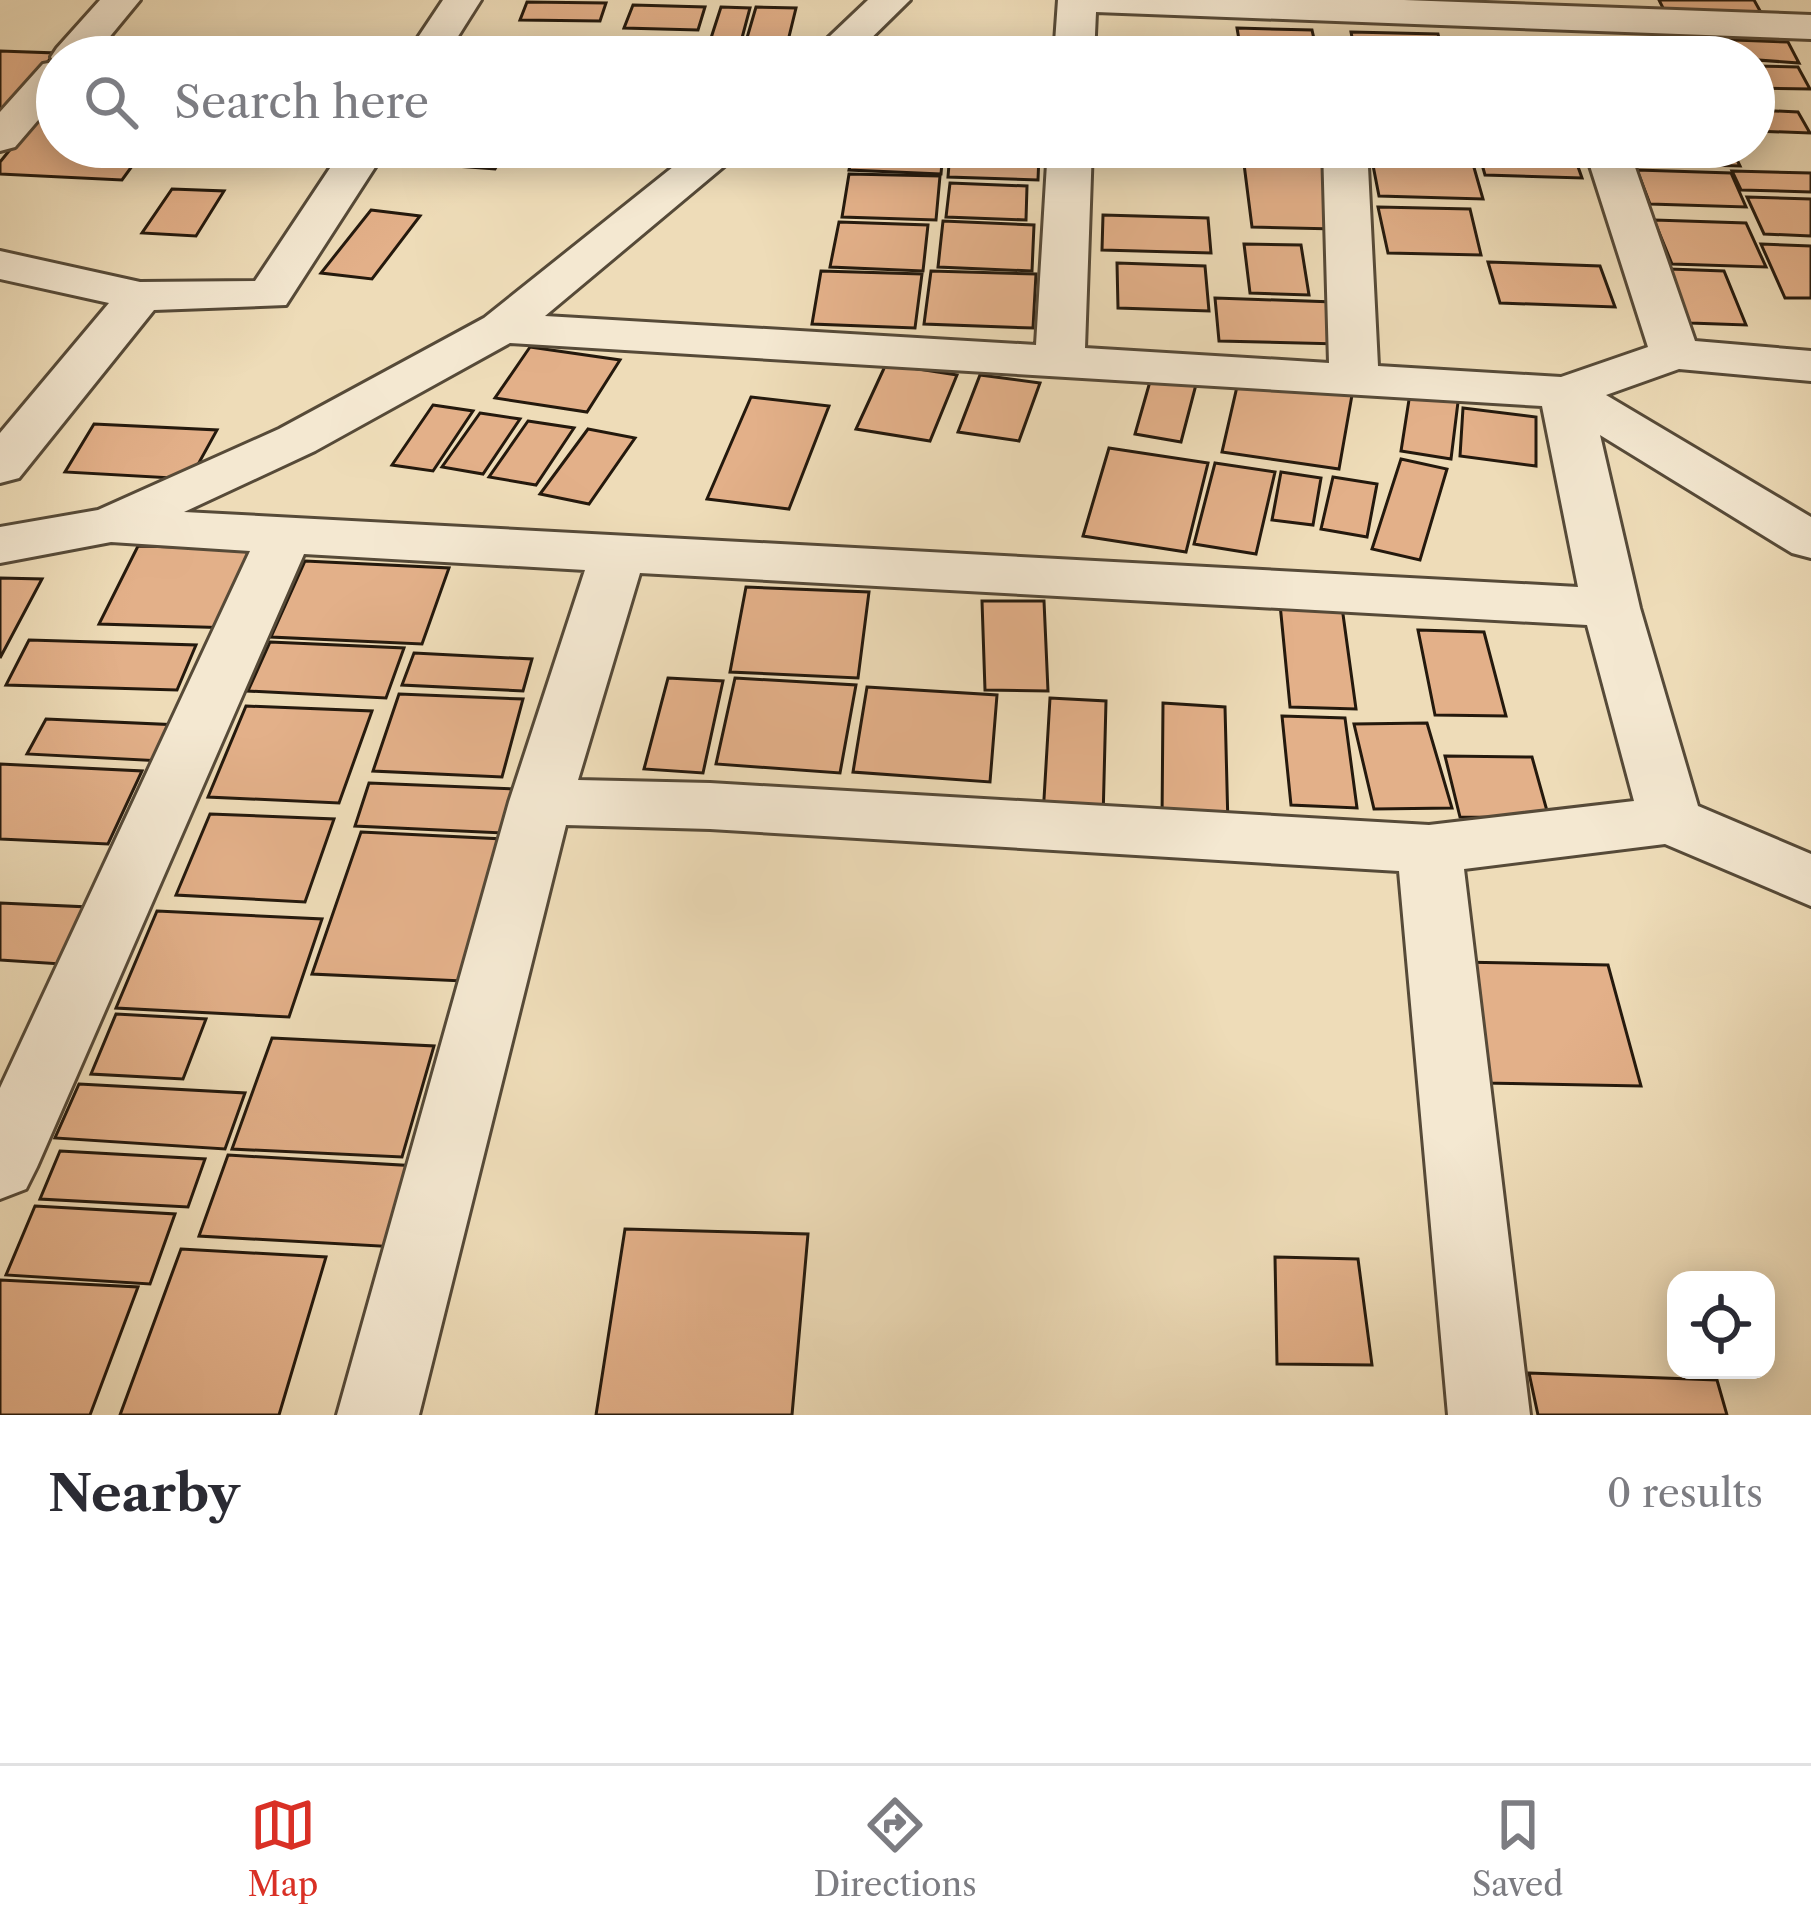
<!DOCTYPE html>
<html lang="en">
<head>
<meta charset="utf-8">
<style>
  :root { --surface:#fff; --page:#f7f7f7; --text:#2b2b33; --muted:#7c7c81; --line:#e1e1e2; --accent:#d93025 }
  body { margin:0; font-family:"Libre Caslon Text",serif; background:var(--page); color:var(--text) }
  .controls { position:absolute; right:36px; bottom:36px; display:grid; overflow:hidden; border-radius:24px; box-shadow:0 6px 30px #0003 }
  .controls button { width:108px; height:108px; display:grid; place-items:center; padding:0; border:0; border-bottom:3px solid var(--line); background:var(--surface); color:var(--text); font:60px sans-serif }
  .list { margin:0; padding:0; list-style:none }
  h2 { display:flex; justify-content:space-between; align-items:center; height:156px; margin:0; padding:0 48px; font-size:51px }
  h2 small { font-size:39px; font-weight:400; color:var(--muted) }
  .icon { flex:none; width:66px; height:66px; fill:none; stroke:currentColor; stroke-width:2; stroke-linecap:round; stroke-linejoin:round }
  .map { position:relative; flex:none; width:1811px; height:1415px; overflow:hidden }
  .search { position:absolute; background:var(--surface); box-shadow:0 6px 30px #0003; left:36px; right:36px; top:36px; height:132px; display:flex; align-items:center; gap:30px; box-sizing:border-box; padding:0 42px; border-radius:66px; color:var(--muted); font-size:45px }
  .sheet { height:348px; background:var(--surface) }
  nav { display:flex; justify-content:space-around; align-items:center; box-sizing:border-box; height:168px; border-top:3px solid var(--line); background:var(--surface); font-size:33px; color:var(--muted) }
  nav a { display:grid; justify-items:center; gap:6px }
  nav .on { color:var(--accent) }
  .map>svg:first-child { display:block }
  .building { fill:#e3b089; stroke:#24190d; stroke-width:3 }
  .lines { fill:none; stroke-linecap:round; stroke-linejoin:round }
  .minor-casing { stroke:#564a38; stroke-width:6 }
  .minor { fill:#f4e8d1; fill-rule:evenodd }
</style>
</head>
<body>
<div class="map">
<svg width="1811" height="1415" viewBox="0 0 1811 1415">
  <rect width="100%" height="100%" fill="#eedcb8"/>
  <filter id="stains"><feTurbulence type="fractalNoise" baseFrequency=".00167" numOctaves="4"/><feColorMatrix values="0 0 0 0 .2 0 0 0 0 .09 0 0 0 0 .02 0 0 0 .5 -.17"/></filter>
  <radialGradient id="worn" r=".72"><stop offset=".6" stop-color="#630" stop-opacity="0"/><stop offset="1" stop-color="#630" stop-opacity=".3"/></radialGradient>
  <g class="building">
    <path d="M 1659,0 L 1754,0 L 1764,18 L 1667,16 Z"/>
    <path d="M 527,2 L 606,3 L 600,21 L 520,20 Z"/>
    <path d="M 633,5 L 705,7 L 698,30 L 624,28 Z"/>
    <path d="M 721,7 L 750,8 L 742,38 L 711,38 Z"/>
    <path d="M 756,7 L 796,8 L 786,49 L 744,48 Z"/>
    <path d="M 1237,28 L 1312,30 L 1318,57 L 1242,57 Z"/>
    <path d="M 1351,32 L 1438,34 L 1442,51 L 1354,48 Z"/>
    <path d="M 1112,39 L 1189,41 L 1190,57 L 1113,57 Z"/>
    <path d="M 1707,39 L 1788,42 L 1799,63 L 1716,57 Z"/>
    <path d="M 1447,40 L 1531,42 L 1536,57 L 1452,57 Z"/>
    <path d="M 1593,40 L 1680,42 L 1687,57 L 1600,56 Z"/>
    <path d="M 0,51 L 55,53 L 0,119 Z"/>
    <path d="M 1357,51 L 1437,53 L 1438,57 L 1358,57 Z"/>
    <path d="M 1754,66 L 1798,67 L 1810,89 L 1754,88 Z"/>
    <path d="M 1754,110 L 1798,112 L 1810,133 L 1754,131 Z"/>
    <path d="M 35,119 L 57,120 L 57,147 L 146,147 L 122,180 L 0,174 L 0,162 Z"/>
    <path d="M 382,147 L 508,147 L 495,169 L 373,160 Z"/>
    <path d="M 854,147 L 943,150 L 941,174 L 849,170 Z"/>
    <path d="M 1117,147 L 1197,147 L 1198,162 L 1118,160 Z"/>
    <path d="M 1375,147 L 1441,147 L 1443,153 L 1376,151 Z"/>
    <path d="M 1477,147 L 1571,147 L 1582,178 L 1485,175 Z"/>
    <path d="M 1625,147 L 1731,147 L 1740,166 L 1631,163 Z"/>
    <path d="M 950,152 L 1039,155 L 1038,180 L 948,177 Z"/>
    <path d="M 1371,155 L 1471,157 L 1483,199 L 1379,196 Z"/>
    <path d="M 1244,164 L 1324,166 L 1335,229 L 1252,227 Z"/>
    <path d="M 1637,170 L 1731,173 L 1746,207 L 1650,204 Z"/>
    <path d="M 1732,171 L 1811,173 L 1811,192 L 1741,190 Z"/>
    <path d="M 849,174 L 940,176 L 936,220 L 842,217 Z"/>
    <path d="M 950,183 L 1027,186 L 1026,220 L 946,217 Z"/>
    <path d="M 172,189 L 224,191 L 196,236 L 142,233 Z"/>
    <path d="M 1747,197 L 1811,199 L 1811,236 L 1764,234 Z"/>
    <path d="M 1378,207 L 1470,209 L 1481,255 L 1388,253 Z"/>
    <path d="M 371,210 L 420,216 L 372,279 L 321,273 Z"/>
    <path d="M 1103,215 L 1208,218 L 1211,253 L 1102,250 Z"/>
    <path d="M 1654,220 L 1746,223 L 1766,267 L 1672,264 Z"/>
    <path d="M 943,221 L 1034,225 L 1032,271 L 938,267 Z"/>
    <path d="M 839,222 L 928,225 L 923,271 L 830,267 Z"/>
    <path d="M 1244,244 L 1301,245 L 1309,295 L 1250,293 Z"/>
    <path d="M 1761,244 L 1811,246 L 1811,298 L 1785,298 Z"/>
    <path d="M 1488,262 L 1600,266 L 1615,307 L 1500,303 Z"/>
    <path d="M 1117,263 L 1205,266 L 1209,311 L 1118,308 Z"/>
    <path d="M 1669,269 L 1724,271 L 1746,325 L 1690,323 Z"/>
    <path d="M 821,271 L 922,274 L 915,328 L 812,324 Z"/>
    <path d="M 931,271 L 1036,274 L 1033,328 L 924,324 Z"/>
    <path d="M 1215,298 L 1334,302 L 1340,344 L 1219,341 Z"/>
    <path d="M 530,347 L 620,360 L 587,412 L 495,398 Z"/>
    <path d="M 886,364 L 957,375 L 930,441 L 856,429 Z"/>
    <path d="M 1153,371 L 1198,377 L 1181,442 L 1135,434 Z"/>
    <path d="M 980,375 L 1040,383 L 1019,441 L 958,432 Z"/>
    <path d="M 1239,378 L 1352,395 L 1339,469 L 1222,452 Z"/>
    <path d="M 1411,387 L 1459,394 L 1451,459 L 1401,451 Z"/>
    <path d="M 751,397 L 829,406 L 789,509 L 707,499 Z"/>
    <path d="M 433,405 L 473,411 L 433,471 L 392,465 Z"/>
    <path d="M 1463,408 L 1536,417 L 1536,466 L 1460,456 Z"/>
    <path d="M 480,413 L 520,419 L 483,474 L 442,467 Z"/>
    <path d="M 528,421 L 574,428 L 536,485 L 489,477 Z"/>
    <path d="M 94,424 L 217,430 L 190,479 L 65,472 Z"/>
    <path d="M 588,429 L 635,438 L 589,504 L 540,494 Z"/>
    <path d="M 1109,448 L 1208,463 L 1186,552 L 1083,536 Z"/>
    <path d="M 1401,459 L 1447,469 L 1420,560 L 1372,549 Z"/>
    <path d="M 1215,463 L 1275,472 L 1256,554 L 1194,544 Z"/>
    <path d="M 1281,472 L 1321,478 L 1313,525 L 1272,520 Z"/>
    <path d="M 1333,477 L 1377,484 L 1367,537 L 1321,529 Z"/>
    <path d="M 138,546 L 267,549 L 234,628 L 99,624 Z"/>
    <path d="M 305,561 L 449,568 L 422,644 L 271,637 Z"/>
    <path d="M 0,578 L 42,579 L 0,658 Z"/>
    <path d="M 746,587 L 869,592 L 858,678 L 730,672 Z"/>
    <path d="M 982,601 L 1044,601 L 1048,691 L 985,690 Z"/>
    <path d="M 1280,604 L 1342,607 L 1356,709 L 1290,707 Z"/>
    <path d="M 1418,630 L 1484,632 L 1506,716 L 1435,715 Z"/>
    <path d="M 29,640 L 196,645 L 177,690 L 6,685 Z"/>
    <path d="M 270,642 L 404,648 L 386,698 L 248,691 Z"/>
    <path d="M 414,653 L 532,659 L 523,691 L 402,685 Z"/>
    <path d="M 668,678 L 723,681 L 703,773 L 644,769 Z"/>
    <path d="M 735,678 L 856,685 L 840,773 L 716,764 Z"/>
    <path d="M 867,687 L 997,695 L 990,782 L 853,772 Z"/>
    <path d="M 399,694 L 523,699 L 502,777 L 373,771 Z"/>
    <path d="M 1050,698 L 1106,701 L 1103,820 L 1043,816 Z"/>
    <path d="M 1163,703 L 1225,707 L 1228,826 L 1162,822 Z"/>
    <path d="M 246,706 L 372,711 L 339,803 L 208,797 Z"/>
    <path d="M 1282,716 L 1345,718 L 1357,808 L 1291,805 Z"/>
    <path d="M 46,719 L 179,725 L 162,761 L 27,754 Z"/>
    <path d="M 1427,723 L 1452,808 L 1374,809 L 1354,724 Z"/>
    <path d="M 1445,756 L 1532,757 L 1549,818 L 1460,817 Z"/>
    <path d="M 0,764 L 142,771 L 108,844 L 0,839 Z"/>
    <path d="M 369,783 L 515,789 L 503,833 L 355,826 Z"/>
    <path d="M 210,814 L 334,819 L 305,902 L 176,895 Z"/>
    <path d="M 361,832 L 503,839 L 463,981 L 312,974 Z"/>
    <path d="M 0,903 L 88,907 L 61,964 L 0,960 Z"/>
    <path d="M 157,911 L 322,919 L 289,1017 L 116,1008 Z"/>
    <path d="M 1458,962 L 1608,965 L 1641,1086 L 1483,1083 Z"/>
    <path d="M 116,1014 L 206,1019 L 183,1079 L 91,1074 Z"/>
    <path d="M 272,1038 L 434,1046 L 402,1157 L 232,1149 Z"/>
    <path d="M 79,1084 L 245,1093 L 225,1149 L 55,1138 Z"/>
    <path d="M 60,1151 L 205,1159 L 188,1207 L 40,1199 Z"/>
    <path d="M 228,1155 L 417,1166 L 397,1247 L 199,1236 Z"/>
    <path d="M 35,1206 L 175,1214 L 150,1284 L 6,1275 Z"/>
    <path d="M 625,1229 L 808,1234 L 792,1415 L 596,1415 Z"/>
    <path d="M 181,1249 L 326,1257 L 279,1415 L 120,1415 Z"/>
    <path d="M 1275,1257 L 1358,1259 L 1372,1365 L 1277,1364 Z"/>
    <path d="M 0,1280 L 138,1287 L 90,1415 L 0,1415 Z"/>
    <path d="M 1529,1373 L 1717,1380 L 1727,1415 L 1538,1415 Z"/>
  </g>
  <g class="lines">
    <g class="minor-casing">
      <g id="minor">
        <path d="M 100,0 L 140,0 L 93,57 L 57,57 L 57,98 L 15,147 L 0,151 L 0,112 L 43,64 L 54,62 L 51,57 L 57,48 Z"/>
        <path d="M 443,0 L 481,0 L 445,57 L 405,57 Z"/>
        <path d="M 868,0 L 910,0 L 852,57 L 808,57 Z"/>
        <path d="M 1058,0 L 1404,0 L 1811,15 L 1811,39 L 1096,12 L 1094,57 L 1054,57 Z"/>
        <path d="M 344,147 L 388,147 L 286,305 L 154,310 L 19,478 L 0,483 L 0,433 L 109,303 L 0,279 L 0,251 L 140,282 L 255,281 Z"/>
        <path d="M 698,147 L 747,147 L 545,316 L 1036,345 L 1048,147 L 1092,147 L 1085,348 L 1329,363 L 1323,147 L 1367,147 L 1378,366 L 1561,377 L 1648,347 L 1584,147 L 1628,147 L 1695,341 L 1811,351 L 1811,381 L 1679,369 L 1606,395 L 1811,517 L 1811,558 L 1792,553 L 1600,435 L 1640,608 L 1698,806 L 1811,854 L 1811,906 L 1665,844 L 1464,869 L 1530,1415 L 1448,1415 L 1399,871 L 710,829 L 566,825 L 419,1415 L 337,1415 L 509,802 L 585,570 L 304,554 L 37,1167 L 26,1189 L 0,1199 L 0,1088 L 250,551 L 111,542 L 0,563 L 0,527 L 98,510 L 279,429 L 484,318 ZM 510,343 L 1542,406 L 1578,587 L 184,512 L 315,451 ZM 640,573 L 1587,625 L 1634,801 L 1429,825 L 710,783 L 578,780 Z"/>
      </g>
    </g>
    <use href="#minor" class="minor"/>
  </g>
  <rect width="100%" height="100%" filter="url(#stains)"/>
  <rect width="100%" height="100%" fill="url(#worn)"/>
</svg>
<div class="controls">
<button><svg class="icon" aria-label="locate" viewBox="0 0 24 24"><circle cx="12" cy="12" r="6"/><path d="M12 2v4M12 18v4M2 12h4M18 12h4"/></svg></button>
</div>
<div class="search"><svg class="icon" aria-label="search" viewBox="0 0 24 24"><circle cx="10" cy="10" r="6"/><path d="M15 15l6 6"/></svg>Search here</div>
</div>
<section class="sheet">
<h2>Nearby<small>0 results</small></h2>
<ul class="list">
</ul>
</section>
<nav>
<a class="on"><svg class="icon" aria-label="map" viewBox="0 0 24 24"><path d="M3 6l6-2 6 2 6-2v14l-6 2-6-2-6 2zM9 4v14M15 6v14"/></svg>Map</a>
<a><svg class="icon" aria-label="directions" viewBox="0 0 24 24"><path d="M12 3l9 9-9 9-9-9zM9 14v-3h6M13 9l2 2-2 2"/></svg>Directions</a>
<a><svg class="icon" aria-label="saved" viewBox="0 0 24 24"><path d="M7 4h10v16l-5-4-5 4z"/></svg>Saved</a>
</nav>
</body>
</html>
